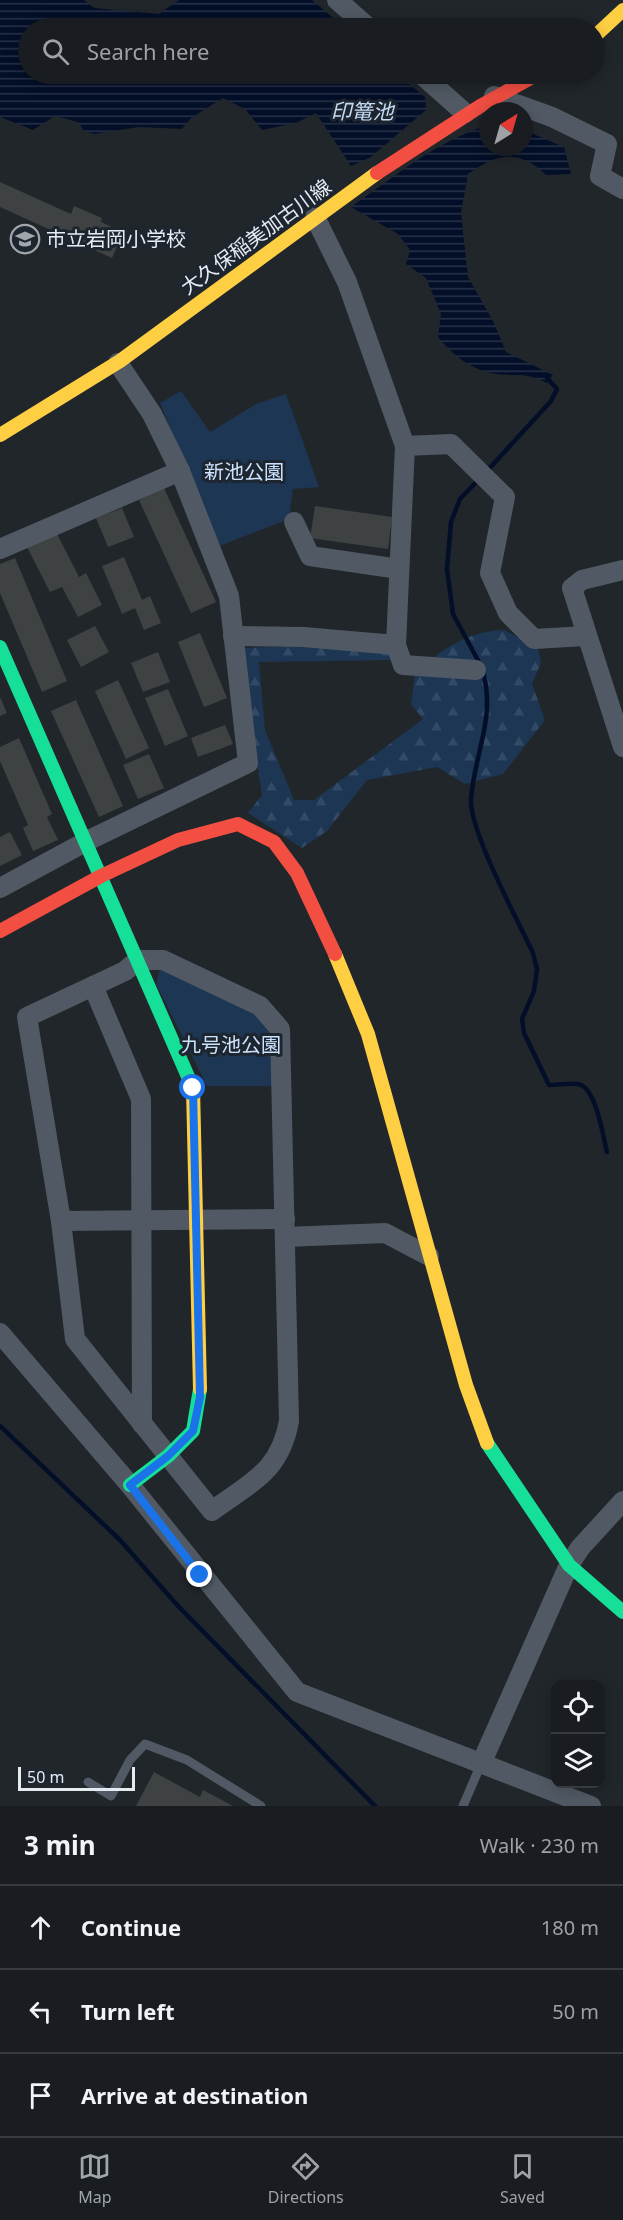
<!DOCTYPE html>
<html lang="en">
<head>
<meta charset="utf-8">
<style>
  :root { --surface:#191c20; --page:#26292d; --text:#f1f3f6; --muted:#9fa1a5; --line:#373a3e; --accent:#a1a6ac }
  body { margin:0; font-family:"Noto Sans","Noto Sans JP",sans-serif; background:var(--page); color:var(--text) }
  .controls { position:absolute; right:18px; bottom:18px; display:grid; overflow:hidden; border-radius:12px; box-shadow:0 3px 15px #0003 }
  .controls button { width:54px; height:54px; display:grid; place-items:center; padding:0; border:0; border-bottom:2px solid var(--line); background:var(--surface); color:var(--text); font:30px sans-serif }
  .compass { position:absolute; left:479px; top:102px; width:54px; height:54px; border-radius:50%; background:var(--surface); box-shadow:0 3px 15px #0003; rotate:37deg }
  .scale { position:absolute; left:18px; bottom:15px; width:117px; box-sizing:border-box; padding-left:6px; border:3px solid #e6ebf2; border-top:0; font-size:16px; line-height:21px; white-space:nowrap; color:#e6ebf2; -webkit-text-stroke:4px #1d252f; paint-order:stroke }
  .stop { position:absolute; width:18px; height:18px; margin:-14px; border:4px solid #1a73e8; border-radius:50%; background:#fff }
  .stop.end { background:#1a73e8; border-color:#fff; box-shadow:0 2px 6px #0008 }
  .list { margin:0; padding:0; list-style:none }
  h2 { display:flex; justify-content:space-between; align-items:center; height:78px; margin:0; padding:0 24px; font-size:26px }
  h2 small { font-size:20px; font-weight:400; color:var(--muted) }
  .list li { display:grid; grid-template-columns:39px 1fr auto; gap:18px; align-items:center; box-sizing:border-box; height:84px; padding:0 24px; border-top:2px solid var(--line) }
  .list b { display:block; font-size:22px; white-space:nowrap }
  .list em { font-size:20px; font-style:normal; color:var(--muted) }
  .icon { flex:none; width:33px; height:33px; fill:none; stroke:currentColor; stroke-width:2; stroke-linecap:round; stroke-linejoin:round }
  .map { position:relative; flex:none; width:623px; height:1806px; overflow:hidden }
  .search { position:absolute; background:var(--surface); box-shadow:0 3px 15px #0003; left:18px; right:18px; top:18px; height:66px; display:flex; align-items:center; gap:15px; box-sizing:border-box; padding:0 21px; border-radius:33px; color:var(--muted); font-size:22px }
  .sheet { height:330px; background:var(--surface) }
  nav { display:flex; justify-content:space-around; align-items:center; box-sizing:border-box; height:84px; border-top:2px solid var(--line); background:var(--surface); font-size:16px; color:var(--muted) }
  nav a { display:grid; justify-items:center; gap:3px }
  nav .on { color:var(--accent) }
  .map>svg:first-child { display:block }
  .forest { fill:url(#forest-firs) }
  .park { fill:#1c3654 }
  .water { fill:url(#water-rules) }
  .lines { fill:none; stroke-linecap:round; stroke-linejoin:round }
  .stream { stroke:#030f28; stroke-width:4.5 }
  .building { fill:#3f4242 }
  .lane { stroke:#515a64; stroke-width:9 }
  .street { stroke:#515a64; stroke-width:20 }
  .fast { stroke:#16e098; stroke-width:14 }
  .slow { stroke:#ffcf43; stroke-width:14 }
  .jam { stroke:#f24e42; stroke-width:14 }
  .route { stroke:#1a73e8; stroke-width:8 }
  .labels { text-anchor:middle; stroke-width:6; stroke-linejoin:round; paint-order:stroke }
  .street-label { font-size:20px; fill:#e6ebf2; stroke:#1d252f }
  .poi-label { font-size:20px; fill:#e6ebf2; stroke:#1d252f; text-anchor:start }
  .park-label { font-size:20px; fill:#cce1fc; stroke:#1d252f }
  .water-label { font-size:21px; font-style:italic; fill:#c4daf4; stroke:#1d252f }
</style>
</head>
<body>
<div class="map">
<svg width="623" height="1806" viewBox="0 0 623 1806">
  <defs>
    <pattern id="forest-firs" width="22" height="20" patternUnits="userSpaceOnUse" patternTransform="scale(1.5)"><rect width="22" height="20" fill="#1c3654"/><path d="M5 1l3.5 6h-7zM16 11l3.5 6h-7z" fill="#324a65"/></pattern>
    <pattern id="water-rules" width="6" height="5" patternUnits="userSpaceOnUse" patternTransform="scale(1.5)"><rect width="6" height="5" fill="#030f28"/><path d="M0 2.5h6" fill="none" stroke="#283248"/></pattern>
  </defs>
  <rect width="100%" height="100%" fill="#21262b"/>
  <path class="forest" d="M 504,630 L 538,648 L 541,663 L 532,684 L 545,720 L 503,774 L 465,784 L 437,767 L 367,780 L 327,831 L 302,848 L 248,813 L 262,795 L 240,648 L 342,645 L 393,654 L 390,660 L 259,662 L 265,730 L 294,800 L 314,800 L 423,719 L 411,704 L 415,674 C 440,650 467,631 504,630 Z"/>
  <g class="park">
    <path d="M 181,391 L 210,432 L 256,404 L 286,394 L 319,487 L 293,489 L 289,519 L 219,546 L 160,403 Z"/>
    <path d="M 160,968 L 246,1005 L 271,1029 L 274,1086 L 207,1086 L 156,984 Z"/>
  </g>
  <g class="water">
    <path d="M 0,0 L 84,0 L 94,8 L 159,14 L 179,0 L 312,0 L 345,28 L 28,28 L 28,74 L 397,74 L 425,97 L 426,110 L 371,157 L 351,166 L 316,113 L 296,123 L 262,130 L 245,109 L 223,98 L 191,118 L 182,129 L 139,127 L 94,134 L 84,131 L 78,122 L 55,116 L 33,130 L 0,117 Z"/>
    <path d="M 488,125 L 488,147 L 524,147 L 524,130 L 564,147 L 571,174 L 546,175 C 519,149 498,153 468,174 L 461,213 L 468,277 L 493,321 L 506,352 L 553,375 L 547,383 C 521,371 522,377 497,374 C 472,371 453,355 438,337 L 441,314 L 426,278 L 406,264 L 410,250 L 398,234 L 351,207 C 394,177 437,141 488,125 Z"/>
  </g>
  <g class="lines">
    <g class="stream">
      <path d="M 487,471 L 551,401 L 557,389 L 547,378"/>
      <path d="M 479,479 L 460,499 L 451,522 L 447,569 L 453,614 L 480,664"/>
      <path d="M 483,672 C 496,718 474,755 471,799 C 469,830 518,921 533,953 L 537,969 L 534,991 L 522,1019 L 524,1033 L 549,1085 C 558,1085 569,1083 578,1084 C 596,1087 603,1136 607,1152"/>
      <path d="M 0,1426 L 120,1540 L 178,1606 L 375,1806"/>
    </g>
  </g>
  <g class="building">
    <path d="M 0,182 L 71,214 L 74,206 L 102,218 L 101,222 L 123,232 L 112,258 L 0,207 Z"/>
    <path d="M 164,488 L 216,602 L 191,613 L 139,500 Z"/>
    <path d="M 315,506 L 392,517 L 388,549 L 310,538 Z"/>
    <path d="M 122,508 L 134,537 L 108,547 L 96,518 Z"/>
    <path d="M 56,532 L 79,577 L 86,573 L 102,605 L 78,617 L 62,587 L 50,592 L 27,547 Z"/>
    <path d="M 124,557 L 142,600 L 150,596 L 161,623 L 144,630 L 135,608 L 122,614 L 102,566 Z"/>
    <path d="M 15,558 L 67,681 L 42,692 L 0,593 L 0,564 Z"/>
    <path d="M 95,626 L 109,652 L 81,667 L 67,640 Z"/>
    <path d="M 200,633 L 227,698 L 204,707 L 178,642 Z"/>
    <path d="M 158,652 L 170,682 L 143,692 L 131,663 Z"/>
    <path d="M 118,680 L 149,748 L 126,759 L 95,691 Z"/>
    <path d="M 168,689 L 188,736 L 165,746 L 145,698 Z"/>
    <path d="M 0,697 L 7,713 L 0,716 Z"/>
    <path d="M 76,700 L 123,806 L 99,817 L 51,711 Z"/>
    <path d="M 225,725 L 233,744 L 198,757 L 191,738 Z"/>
    <path d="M 19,738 L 52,814 L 47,817 L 58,840 L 33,851 L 23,828 L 28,825 L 0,761 L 0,747 Z"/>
    <path d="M 149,754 L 164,788 L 138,799 L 123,765 Z"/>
    <path d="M 10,832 L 22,855 L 0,866 L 0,837 Z"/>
    <path d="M 154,1772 L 200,1797 L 203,1790 L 233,1806 L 136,1806 Z"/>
  </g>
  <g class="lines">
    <g class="lane">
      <path d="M 88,1782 L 111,1796 L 130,1760 L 145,1744 L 187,1760 L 261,1806"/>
      <path d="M 463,1806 L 481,1764"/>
    </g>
    <g class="street">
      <path d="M 337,0 L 369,28"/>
      <path d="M 421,74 L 465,113"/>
      <path d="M 494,96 L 552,117 L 607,144 L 600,176 L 623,189"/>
      <path d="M 405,446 L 451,444 L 505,497 L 490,573 L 508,613 L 534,639 L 585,636"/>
      <path d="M 294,522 L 310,556 L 399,569"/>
      <path d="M 0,549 L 180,471"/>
      <path d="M 623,570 L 582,580 L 572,588 L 623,747"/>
      <path d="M 233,636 L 303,637 L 396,645 L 405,446 L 347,282 L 315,217"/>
      <path d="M 396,645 L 403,665 L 476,670"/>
      <path d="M 0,888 L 87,841 L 248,763 L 229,596 L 180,471 L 152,414 L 118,363"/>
      <path d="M 138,960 L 163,960 L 260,1006 L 280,1029 L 289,1421 C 280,1472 251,1482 212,1511 L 75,1339 L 61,1221 L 27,1017 L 125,971 Z"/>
      <path d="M 93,986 L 141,1099 L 142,1424"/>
      <path d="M 61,1221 L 285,1219"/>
      <path d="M 285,1237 L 385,1233 L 429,1256"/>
      <path d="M 0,1333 L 130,1485 L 297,1692 L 591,1806"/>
      <path d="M 481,1764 L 569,1565 L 580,1548 L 623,1501"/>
    </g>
    <g class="fast">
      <path d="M 0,647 L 193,1088"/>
      <path d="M 487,1443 L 569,1565 L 623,1612"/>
      <path d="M 130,1485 L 168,1456 L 193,1431 L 200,1389"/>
    </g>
    <g class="slow">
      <path d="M 594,37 L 623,10"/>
      <path d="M 0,435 L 120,361 L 377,173"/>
      <path d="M 335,954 L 368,1034 L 466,1385 L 487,1443"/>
      <path d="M 193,1088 L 200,1389"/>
    </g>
    <g class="jam">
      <path d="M 377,173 L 482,105 L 538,74"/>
      <path d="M 0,931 L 101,876 L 178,840 L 238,824 L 274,842 L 297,873 L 335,954"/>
    </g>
  </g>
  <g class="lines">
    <path class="route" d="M 193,1088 L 200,1397 L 193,1431 L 168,1456 L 130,1485 L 200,1575"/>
  </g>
  <defs>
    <g id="school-ring" transform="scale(1.5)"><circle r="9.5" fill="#1d252f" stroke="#a1a6ac" stroke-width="1.5"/><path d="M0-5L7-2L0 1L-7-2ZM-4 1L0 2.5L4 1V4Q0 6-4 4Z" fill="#a1a6ac"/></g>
  </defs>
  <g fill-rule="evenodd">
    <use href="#school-ring" x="25" y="239"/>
  </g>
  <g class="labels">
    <g class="street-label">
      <text transform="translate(256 237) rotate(-36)" y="7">大久保稲美加古川線</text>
    </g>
    <g class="poi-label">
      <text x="46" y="246">市立岩岡小学校</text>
    </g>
    <g class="park-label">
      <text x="244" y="479">新池公園</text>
      <text x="231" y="1052">九号池公園</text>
    </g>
    <g class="water-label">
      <text x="362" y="119">印篭池</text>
    </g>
  </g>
</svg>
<div class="controls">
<button><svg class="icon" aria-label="locate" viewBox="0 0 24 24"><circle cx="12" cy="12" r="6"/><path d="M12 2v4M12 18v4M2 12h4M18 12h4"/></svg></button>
<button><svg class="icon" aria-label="layers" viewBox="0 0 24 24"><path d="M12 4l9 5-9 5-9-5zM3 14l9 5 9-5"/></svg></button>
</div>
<svg class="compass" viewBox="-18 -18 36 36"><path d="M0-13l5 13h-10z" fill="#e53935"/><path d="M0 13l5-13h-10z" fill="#9fa1a5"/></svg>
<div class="scale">50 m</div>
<div class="stop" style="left:193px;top:1088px"></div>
<div class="stop end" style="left:200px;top:1575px"></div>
<div class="search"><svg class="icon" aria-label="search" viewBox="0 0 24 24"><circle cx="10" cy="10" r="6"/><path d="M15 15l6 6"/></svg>Search here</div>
</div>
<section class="sheet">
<h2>3 min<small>Walk · 230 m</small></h2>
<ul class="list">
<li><svg class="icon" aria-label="ahead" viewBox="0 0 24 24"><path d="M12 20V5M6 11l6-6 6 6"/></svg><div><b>Continue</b></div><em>180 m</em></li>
<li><svg class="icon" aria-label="left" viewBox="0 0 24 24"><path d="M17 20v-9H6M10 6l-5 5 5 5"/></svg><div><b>Turn left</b></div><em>50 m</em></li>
<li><svg class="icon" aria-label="arrive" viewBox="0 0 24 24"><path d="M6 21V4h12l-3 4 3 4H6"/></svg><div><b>Arrive at destination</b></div></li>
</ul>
</section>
<nav>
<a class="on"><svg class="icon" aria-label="map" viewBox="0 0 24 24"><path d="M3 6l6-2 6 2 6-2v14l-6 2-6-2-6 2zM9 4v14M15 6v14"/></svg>Map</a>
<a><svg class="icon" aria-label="directions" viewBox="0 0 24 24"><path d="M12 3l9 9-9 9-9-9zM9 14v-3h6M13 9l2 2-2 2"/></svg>Directions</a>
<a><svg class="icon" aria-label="saved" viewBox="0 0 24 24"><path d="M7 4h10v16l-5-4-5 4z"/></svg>Saved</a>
</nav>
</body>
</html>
